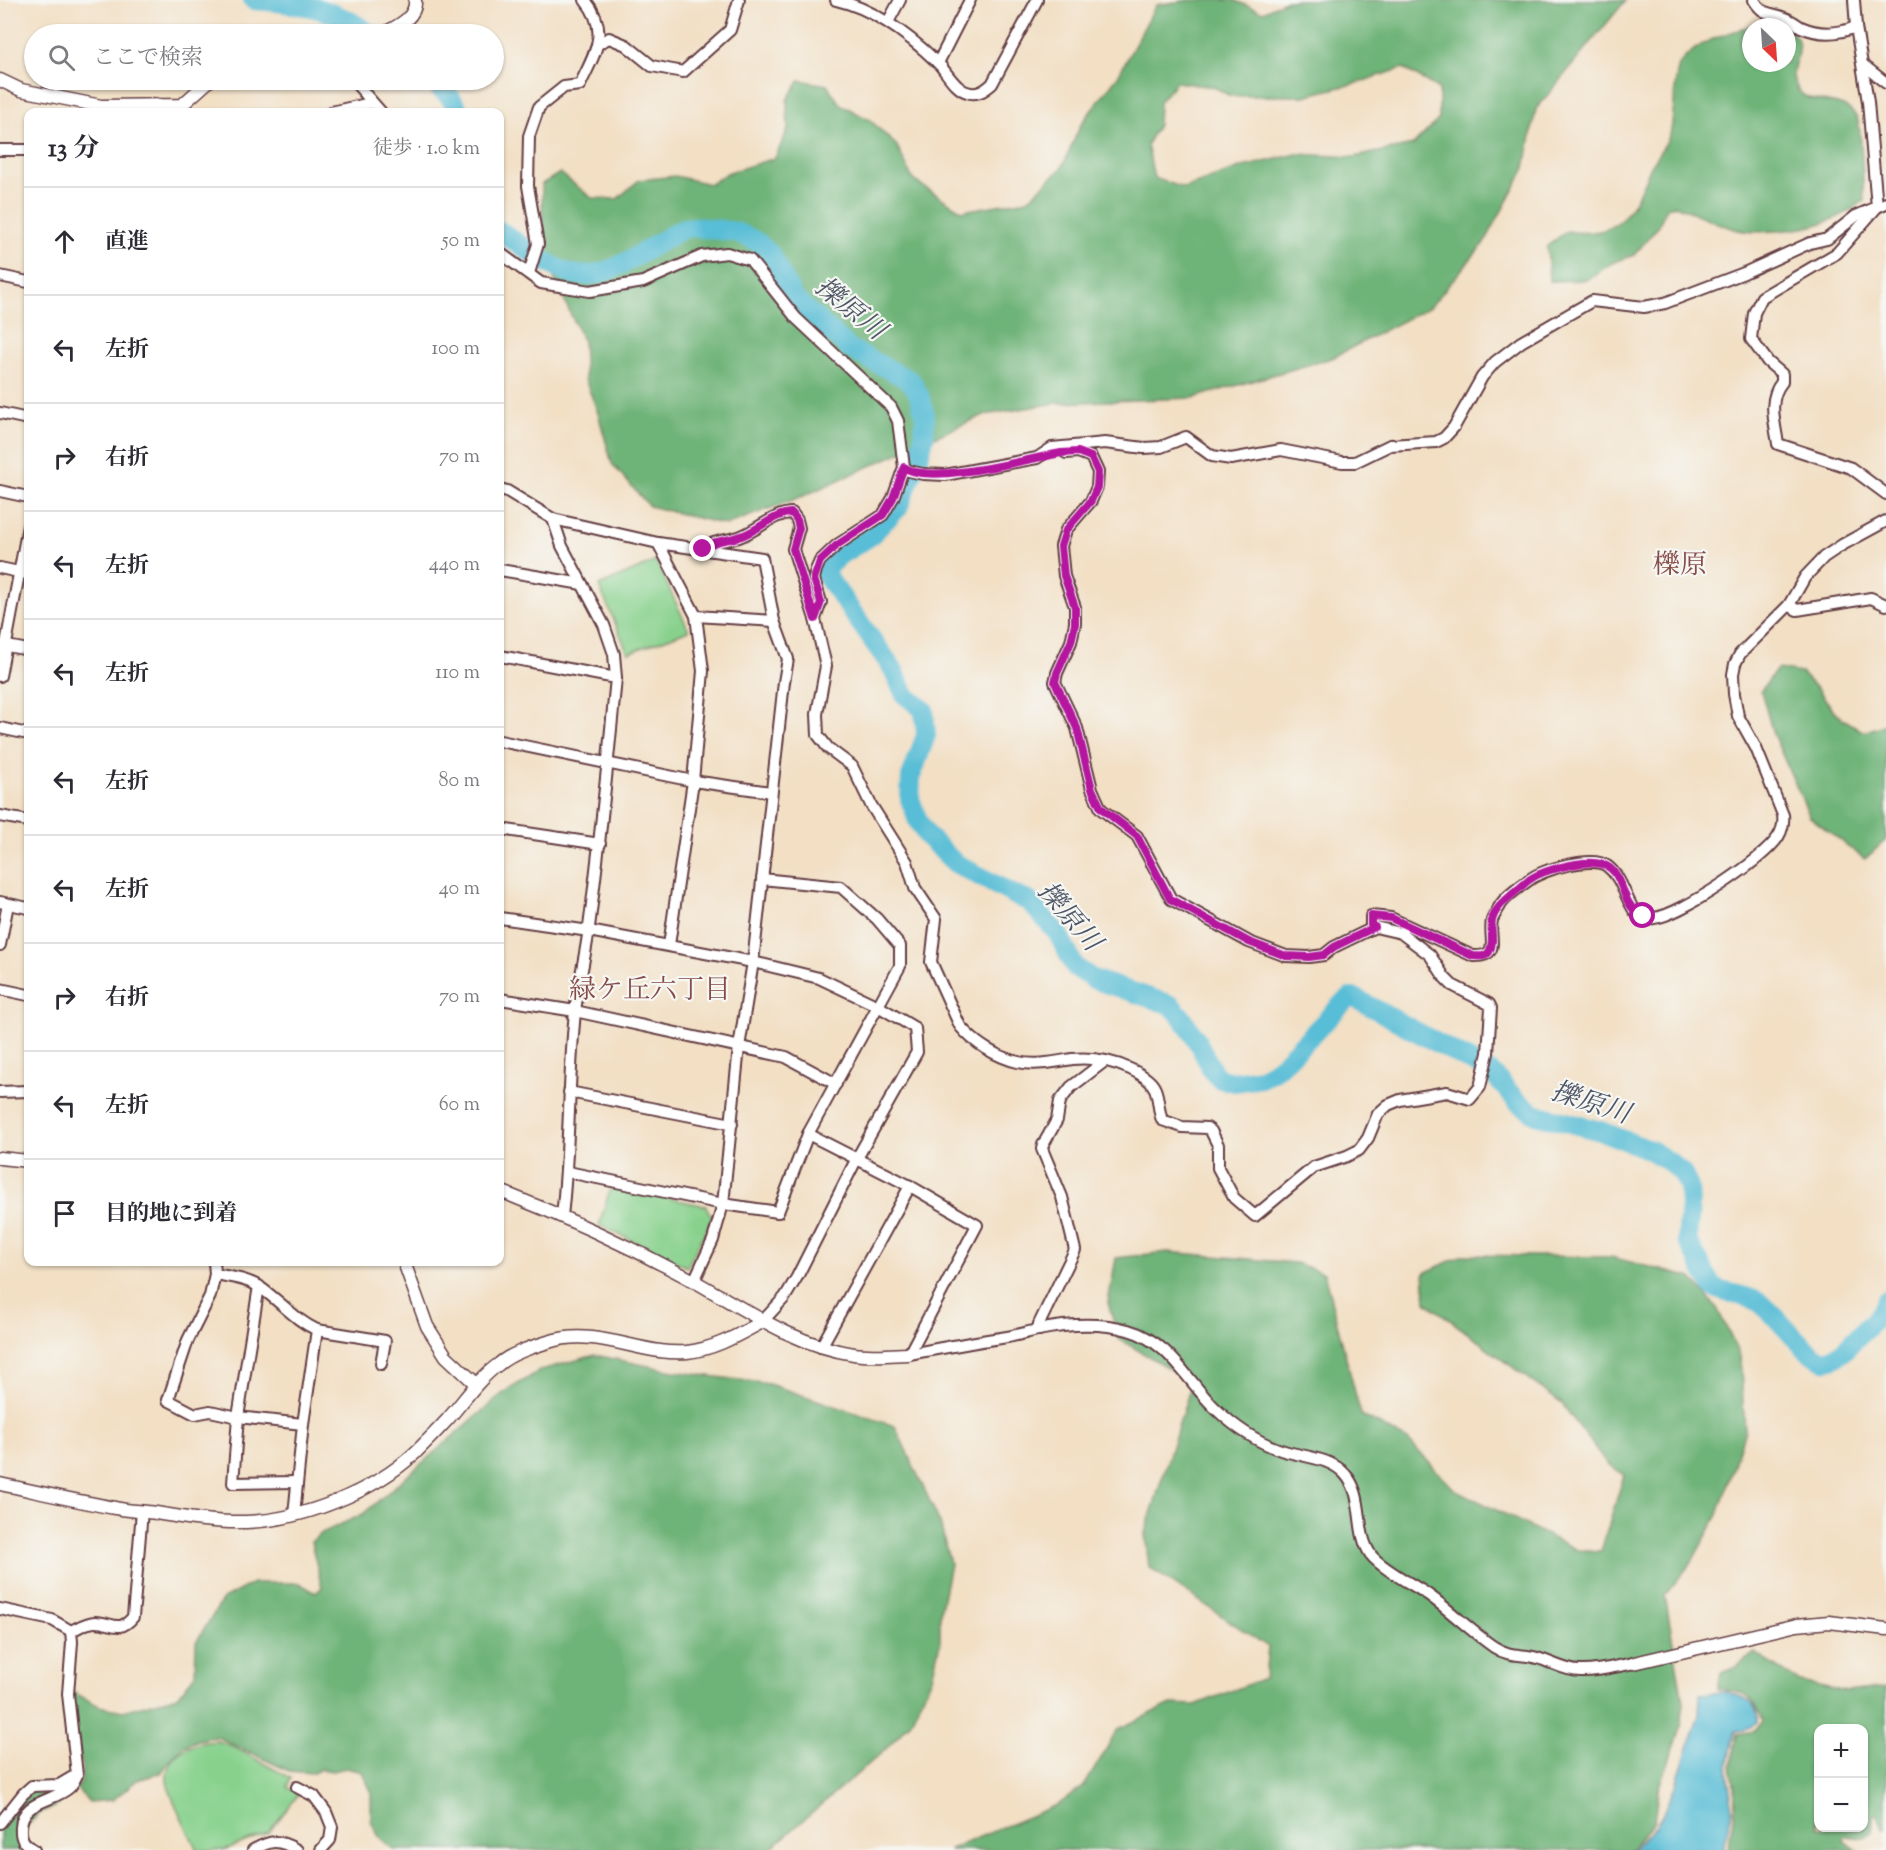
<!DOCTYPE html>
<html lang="ja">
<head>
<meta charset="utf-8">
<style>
  :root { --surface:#fff; --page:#f7f7f7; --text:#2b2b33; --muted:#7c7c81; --line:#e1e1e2 }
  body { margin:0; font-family:"Sorts Mill Goudy","Noto Serif JP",serif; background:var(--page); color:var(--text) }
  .controls { position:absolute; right:18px; bottom:18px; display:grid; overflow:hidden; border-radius:12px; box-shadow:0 2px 4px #0004 }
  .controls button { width:54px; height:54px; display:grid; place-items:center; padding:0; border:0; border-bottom:2px solid var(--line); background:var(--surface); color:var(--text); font:30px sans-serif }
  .compass { position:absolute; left:1742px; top:18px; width:54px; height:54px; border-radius:50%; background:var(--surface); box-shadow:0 2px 4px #0004; rotate:155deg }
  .stop { position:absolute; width:18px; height:18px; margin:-14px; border:4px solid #b5179e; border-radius:50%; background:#fff }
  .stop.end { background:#b5179e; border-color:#fff; box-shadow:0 2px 6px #0008 }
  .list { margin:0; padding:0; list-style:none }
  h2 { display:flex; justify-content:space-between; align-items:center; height:78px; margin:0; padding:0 24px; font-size:26px }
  h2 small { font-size:20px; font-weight:400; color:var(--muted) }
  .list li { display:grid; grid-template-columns:39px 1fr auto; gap:18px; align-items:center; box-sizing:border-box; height:108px; padding:0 24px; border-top:2px solid var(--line) }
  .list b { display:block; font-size:22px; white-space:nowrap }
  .list em { font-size:20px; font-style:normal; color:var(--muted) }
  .icon { flex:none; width:33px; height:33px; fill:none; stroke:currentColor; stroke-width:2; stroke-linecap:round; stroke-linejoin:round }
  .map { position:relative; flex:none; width:1886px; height:1850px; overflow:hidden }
  .search { position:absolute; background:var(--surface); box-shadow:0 2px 4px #0004; left:24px; top:24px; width:480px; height:66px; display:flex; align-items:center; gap:15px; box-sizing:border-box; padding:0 21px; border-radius:33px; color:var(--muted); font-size:22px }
  .panel { position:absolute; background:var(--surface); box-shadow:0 2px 4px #0004; left:24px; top:108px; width:480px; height:1158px; border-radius:12px }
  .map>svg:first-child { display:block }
  .green { fill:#88d18d; stroke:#69785c; stroke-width:1.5 }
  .forest { fill:#6eb378; stroke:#5c6952; stroke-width:1.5; fill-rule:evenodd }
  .water { fill:#58bdd6; stroke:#516e80; stroke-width:1.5 }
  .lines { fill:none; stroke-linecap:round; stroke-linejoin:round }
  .river { stroke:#58bdd6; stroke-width:20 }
  .minor-casing { stroke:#633c42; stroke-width:14 }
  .tertiary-casing { stroke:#633c42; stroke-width:15 }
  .minor { stroke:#fff; stroke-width:10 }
  .tertiary { stroke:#fff; stroke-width:12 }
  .route { stroke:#b5179e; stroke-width:8 }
  .labels { text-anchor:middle; stroke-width:4.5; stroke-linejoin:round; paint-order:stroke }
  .water-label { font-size:27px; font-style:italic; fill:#4f5667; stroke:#f6f6f2 }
  .neighbourhood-label { font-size:27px; fill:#864c49; stroke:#f6f6f2 }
</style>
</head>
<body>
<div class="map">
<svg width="1886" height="1850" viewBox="0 0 1886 1850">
  <rect width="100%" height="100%" fill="#f6f6f2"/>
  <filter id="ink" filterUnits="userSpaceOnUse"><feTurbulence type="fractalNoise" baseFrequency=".0167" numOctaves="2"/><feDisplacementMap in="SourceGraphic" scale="12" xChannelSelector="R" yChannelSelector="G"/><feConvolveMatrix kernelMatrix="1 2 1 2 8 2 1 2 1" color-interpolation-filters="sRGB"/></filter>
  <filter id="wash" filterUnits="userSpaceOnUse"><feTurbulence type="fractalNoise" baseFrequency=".008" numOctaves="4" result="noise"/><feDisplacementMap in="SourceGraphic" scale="24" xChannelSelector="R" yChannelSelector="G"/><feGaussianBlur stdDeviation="1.35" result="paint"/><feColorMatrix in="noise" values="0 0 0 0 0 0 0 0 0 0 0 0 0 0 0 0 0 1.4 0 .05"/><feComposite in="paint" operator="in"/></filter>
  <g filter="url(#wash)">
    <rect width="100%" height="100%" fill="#f2dfc4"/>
    <g class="green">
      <path d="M 656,561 L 689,630 L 628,653 L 599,586 Z"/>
      <path d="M 611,1186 L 706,1206 L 712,1218 L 687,1267 L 599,1225 Z"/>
      <path d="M 217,1741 L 230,1745 L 291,1778 L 287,1787 L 299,1794 L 268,1833 L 224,1850 L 197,1850 C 190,1834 168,1795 167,1780 C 165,1752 195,1742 217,1741 Z"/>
    </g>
    <g class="forest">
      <path d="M 1189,0 L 1233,0 L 1263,12 L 1287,0 L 1626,0 L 1536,109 L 1525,168 L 1485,242 L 1431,306 L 1332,358 L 1193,398 L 1057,403 L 984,415 L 801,497 L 726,525 L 649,506 L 612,464 L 598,413 L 585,379 L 583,341 L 543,254 L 542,184 L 560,173 L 592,198 L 617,199 L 639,180 L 675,176 L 710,184 L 727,173 L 775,158 L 788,129 L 787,100 L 800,80 L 827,85 L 840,104 L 870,120 L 897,146 L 913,180 L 962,211 L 1027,200 L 1062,168 L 1081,124 L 1118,76 L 1156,5 ZM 1403,68 L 1439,89 L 1439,119 L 1413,145 L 1354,157 L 1297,154 L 1243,167 L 1184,188 L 1154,178 L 1147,144 L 1158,125 L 1159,102 L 1176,82 L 1214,87 L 1230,96 L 1304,96 L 1357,83 Z"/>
      <path d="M 1754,25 L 1765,27 L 1751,27 L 1751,63 L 1787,63 L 1787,31 C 1809,37 1793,61 1793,76 C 1793,77 1795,83 1796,85 C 1804,110 1843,93 1857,118 C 1862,126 1863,187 1864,201 C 1837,222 1810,229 1777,231 C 1762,232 1746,233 1731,228 C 1712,222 1693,212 1675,205 L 1667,208 L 1657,228 L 1634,255 L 1612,263 L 1587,280 L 1549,281 L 1547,246 L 1567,231 C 1625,241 1633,205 1653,162 C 1658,153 1667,144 1670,134 C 1675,119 1673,72 1681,62 C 1699,40 1729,33 1754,25 Z"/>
      <path d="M 1777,669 L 1801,673 L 1820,692 L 1837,715 L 1864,732 L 1886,724 L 1886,840 L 1865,859 L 1810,817 L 1773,734 L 1761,691 Z"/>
      <path d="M 1167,1252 L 1296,1263 L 1324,1273 L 1361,1415 L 1408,1440 L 1454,1489 L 1577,1550 L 1601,1551 L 1624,1475 L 1608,1465 L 1562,1404 L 1426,1302 L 1424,1273 L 1463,1255 L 1611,1257 L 1692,1278 L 1717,1308 L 1740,1356 L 1745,1430 L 1718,1515 L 1691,1563 L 1665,1595 L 1683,1701 L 1682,1725 L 1658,1792 L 1654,1822 L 1630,1850 L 948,1850 L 1059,1804 L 1085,1785 L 1118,1729 L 1171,1704 L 1195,1705 L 1265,1678 L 1268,1647 L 1149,1567 L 1145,1533 L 1192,1382 L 1119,1339 L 1108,1303 L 1116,1258 Z"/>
      <path d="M 595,1355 L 673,1371 L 769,1384 L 895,1426 L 940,1523 L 950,1564 L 940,1613 L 940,1642 L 932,1678 L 910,1723 L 884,1751 L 769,1850 L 394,1850 L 379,1837 L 371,1821 L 371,1791 L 362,1772 L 346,1768 L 332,1771 L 321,1769 L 313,1773 L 289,1771 L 217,1737 C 187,1739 177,1750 161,1773 L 137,1780 L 113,1800 L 89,1802 L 76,1788 L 81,1783 L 82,1768 L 78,1745 L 73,1692 L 99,1706 L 123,1711 L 178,1696 L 195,1674 L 196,1642 L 223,1599 L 253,1583 L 299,1583 L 316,1593 L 322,1587 L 311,1542 L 322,1533 L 363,1514 L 503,1393 L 541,1370 Z"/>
      <path d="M 1755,1653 L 1800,1682 L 1847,1692 L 1886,1687 L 1886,1829 L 1883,1829 L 1878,1815 L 1875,1813 C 1871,1819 1874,1826 1872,1833 L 1865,1838 L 1845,1836 L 1844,1840 L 1857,1850 L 1728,1850 L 1729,1837 L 1734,1819 L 1736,1801 L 1731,1772 L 1737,1734 L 1755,1731 L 1763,1721 C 1754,1694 1745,1692 1718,1689 L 1721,1673 L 1736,1667 ZM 1864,1728 L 1864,1828 L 1818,1828 L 1818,1728 Z"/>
      <path d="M 70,1782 L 68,1796 L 54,1807 L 41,1812 L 19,1834 L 28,1850 L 0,1850 L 0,1828 L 23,1798 L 37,1788 Z"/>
    </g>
    <path class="water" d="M 1726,1692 C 1744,1698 1760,1700 1758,1722 C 1751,1729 1743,1728 1735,1732 L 1727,1772 L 1733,1809 L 1724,1843 L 1724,1850 L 1632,1850 L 1655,1827 L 1663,1814 L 1676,1784 L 1699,1715 L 1700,1694 Z"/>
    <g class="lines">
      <g class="river">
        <path d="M 253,0 C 293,3 337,7 369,34"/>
        <path d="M 431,80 L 451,98 L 459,112"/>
        <path d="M 500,231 C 516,242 554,270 571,274 C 610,283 651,243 685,228 L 696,227 L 736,232 L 756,241 L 771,255 L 793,298 L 850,349 L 911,381 L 919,395 L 925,415 L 924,437 L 919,457 L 898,508 L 869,537 L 840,555 L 824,570 L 825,574 L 893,669 L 905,695 L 924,710 L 926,735 L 911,777 L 910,799 L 918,821 L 927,836 L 955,863 L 1018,897 L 1029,901 L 1058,934 L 1075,967 L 1093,979 L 1171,1005 L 1181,1016 L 1195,1037 L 1213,1072 L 1220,1079 L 1234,1082 L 1261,1078 L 1272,1072 L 1286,1061 L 1342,1004 L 1350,998 L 1355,998 L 1492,1073 L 1517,1101 L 1536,1114 L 1604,1132 L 1652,1151 L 1671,1163 L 1682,1173 L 1689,1187 L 1690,1205 L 1687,1240 L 1713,1287 C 1728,1295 1745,1294 1760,1303 C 1777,1314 1811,1364 1829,1360 C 1839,1357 1847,1347 1854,1340 C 1865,1330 1881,1316 1886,1301"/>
      </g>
    </g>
  </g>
  <g filter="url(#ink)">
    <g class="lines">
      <g class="minor-casing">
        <g id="minor">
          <path d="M 836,0 C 875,9 909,35 938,63 C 946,71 955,89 967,92 C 977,96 985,90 992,84 L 1037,0"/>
          <path d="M 1754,0 C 1764,16 1769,12 1785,18 C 1791,20 1796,24 1801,27 C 1819,35 1838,34 1856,27"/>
          <path d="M 1854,0 L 1856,27 L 1868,102 L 1877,207 L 1837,253 L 1762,297 L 1754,313 L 1751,339 L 1768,362 L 1782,374 L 1782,382 C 1767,400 1775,423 1778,444 L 1851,468 L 1886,494"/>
          <path d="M 888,22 L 900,0"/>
          <path d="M 600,43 L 609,38 L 626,45 L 652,66 L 683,72 L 730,30 L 739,0"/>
          <path d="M 938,63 L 970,0"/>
          <path d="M 1863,65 L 1886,83"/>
          <path d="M 353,80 L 381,112"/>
          <path d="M 331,112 L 371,103"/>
          <path d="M 0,150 L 28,150"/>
          <path d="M 500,253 L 541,283 L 590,291 L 643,282 L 702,256 L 727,253 L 750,260 L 796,318 L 891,407 L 898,421 L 904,467 L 893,498 L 883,515 L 837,545 L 820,561 L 816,570 L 814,579 L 821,602 L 815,619 L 826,666 L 817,714 L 818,735 L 828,748 L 852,766 L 871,805 L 907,862 L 915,888 L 936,919 L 931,962 L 960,1026 C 974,1043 996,1057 1018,1062 C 1036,1066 1054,1062 1072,1059 C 1092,1057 1113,1061 1130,1069 C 1139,1073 1151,1079 1155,1089 C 1159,1098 1158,1110 1162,1120 L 1182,1127 L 1207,1128 L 1211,1131 L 1218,1145 L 1218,1168 L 1234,1198 L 1255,1216 L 1314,1167 L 1347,1156 L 1359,1150 L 1368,1138 L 1378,1114 L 1388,1105 L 1400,1100 L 1447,1092 L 1470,1099 L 1480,1087 L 1488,1053 L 1491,1008 L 1489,1004 L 1452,985 L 1445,978 L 1430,955 L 1401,933 L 1375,927 L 1371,925 L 1371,916 L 1391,918 L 1473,956 C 1502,957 1488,938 1492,920 C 1494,915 1499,908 1501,904 C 1506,897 1522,885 1529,880 C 1543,869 1593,855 1607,866 C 1622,877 1625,899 1636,913 C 1642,916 1647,919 1654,918 C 1679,916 1765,859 1778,837 C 1782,831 1784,822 1783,815 L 1756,748 L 1738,716 L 1734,694 L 1733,674 L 1735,664 L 1740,654 L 1789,605 L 1805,577 L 1824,557 L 1842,545 L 1886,521"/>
          <path d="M 529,273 L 538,244 L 528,186 L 529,136 L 539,107 L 564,87 L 580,85 C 594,54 611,32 585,0"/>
          <path d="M 0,276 L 28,282"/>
          <path d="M 0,413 L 28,419"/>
          <path d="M 1066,453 L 1078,452 L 1091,457 L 1098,472 L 1097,487 L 1091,501 L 1066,530 L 1061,546 L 1064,576 L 1075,607 L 1075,623 L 1071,642 L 1057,673 L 1055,682 L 1077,728 L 1092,789 L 1101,809 L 1137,836 L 1171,899 L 1249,942 L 1286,956 L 1309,957 L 1324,955 L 1334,947 L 1375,927"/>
          <path d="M 904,467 L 909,471 L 923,474 L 945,475 L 1037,458 L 1052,448 L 1105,443 L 1144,448 L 1161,447 L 1186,437 L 1212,456 L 1231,459 L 1281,450 L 1342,462 L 1355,462 L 1390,445 L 1436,442 L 1444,438 L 1454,427 L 1482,377 L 1495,362 L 1521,342 L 1592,301 L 1644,307 L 1665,303 L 1744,273 L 1810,243 L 1827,239 L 1856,216 L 1886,203"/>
          <path d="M 500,489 L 507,491 L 553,519 L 658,543 L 762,558 L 774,621 L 788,659 L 784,682 L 753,962 L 739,1047 L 723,1204 L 713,1240 L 694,1281"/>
          <path d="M 0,491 L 28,497"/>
          <path d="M 553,519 L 562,546 L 604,625 L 614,654 L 616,678 C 608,761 600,844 589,927 C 586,955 578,984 575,1012 C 568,1080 570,1148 562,1216"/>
          <path d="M 658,543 L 696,616 L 703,671 L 693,781 L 669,945"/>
          <path d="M 703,549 C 714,540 726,541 739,537 C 757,531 774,513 792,513 L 797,520 L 799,528 L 793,549 L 815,619"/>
          <path d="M 0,568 L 28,574"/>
          <path d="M 500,570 L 582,584"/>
          <path d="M 1789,605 L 1797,610 L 1871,598 L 1886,605"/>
          <path d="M 696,616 L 774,621"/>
          <path d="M 2,645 L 28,650"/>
          <path d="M 500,656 L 616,678"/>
          <path d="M 0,676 L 28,526"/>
          <path d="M 0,728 L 28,734"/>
          <path d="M 500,741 L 693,781 L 771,792"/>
          <path d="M 0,816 L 28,821"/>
          <path d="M 500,829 L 600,844"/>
          <path d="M 762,879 L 841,887 L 877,919 L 900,946 L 900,966 L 878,1006 L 915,1028 L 917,1052 L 856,1160 L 797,1277 L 785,1297 L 762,1322"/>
          <path d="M 0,902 L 28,908"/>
          <path d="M 500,918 L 589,931 L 753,962 L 819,978 L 878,1006 L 808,1134 L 778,1212 L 723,1204 L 568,1172"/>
          <path d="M 0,945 L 8,904"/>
          <path d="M 0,989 L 28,995"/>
          <path d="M 500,999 L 575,1011 L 786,1057 L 836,1084"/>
          <path d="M 0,1092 L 28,1091"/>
          <path d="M 569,1092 L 732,1124"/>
          <path d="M 808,1134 L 910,1186 L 977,1225 L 909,1354"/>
          <path d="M 214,1262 L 215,1274 C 230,1277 248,1279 261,1288 C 281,1302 295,1320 317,1330 L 303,1424 L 294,1515"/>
          <path d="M 215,1274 L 210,1296 L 188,1340 L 168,1400 L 195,1414 L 210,1411 L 238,1417 L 303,1424"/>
          <path d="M 259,1286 L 238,1417 L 233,1483 L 296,1482"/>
          <path d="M 317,1330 L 385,1341 L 381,1364"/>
          <path d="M 1039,1330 L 1039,1324 L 1075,1250 L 1062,1197 L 1042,1149 L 1043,1145 L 1057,1120 L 1060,1101 L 1071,1087 L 1105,1061"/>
          <path d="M 821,1347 L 910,1186"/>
          <path d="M 909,1354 C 942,1348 974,1342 1007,1337 C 1018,1335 1028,1332 1038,1330 C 1068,1324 1099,1322 1128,1330 C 1171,1342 1187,1382 1217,1410 C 1234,1426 1256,1441 1278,1449 C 1299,1457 1329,1456 1345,1474 C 1366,1497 1354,1531 1371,1555 C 1382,1569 1414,1585 1430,1596 C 1452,1612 1472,1632 1494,1647 C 1511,1658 1521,1653 1537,1658 C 1552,1662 1565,1671 1580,1671 C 1598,1672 1617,1666 1634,1663"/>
          <path d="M 0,1609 L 52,1620 L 71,1631 L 72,1642 L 68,1694 L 77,1775 C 75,1779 73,1784 70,1787 C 54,1802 22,1800 21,1827 C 20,1839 24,1844 34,1850"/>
          <path d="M 71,1631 C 79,1627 87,1622 95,1622 C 112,1622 119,1634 133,1617 L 142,1511"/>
          <path d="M 297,1787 L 314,1796 L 326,1812 L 332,1827 L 330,1840 L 321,1850"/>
          <path d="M 0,1823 L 23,1794 L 32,1786 L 59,1785 L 76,1775"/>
          <path d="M 253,1850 C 271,1840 278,1839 297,1850"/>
        </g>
      </g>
      <g class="tertiary-casing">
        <g id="tertiary">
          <path d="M 383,34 C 396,27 417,18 415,0"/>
          <path d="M 0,80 L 21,90 L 101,106 L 182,105 L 210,80"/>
          <path d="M 0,1158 L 28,1161"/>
          <path d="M 500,1191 C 566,1217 631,1247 694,1281 C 746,1310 794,1345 854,1354 C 872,1357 891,1354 909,1354"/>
          <path d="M 404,1262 L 427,1326 L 446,1356 L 476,1384"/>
          <path d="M 0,1484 C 38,1492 77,1501 115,1508 C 129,1511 142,1511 156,1513 C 186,1518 216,1523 246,1522 C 303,1520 373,1492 415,1453 C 426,1442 437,1431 447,1420 C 464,1401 478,1379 499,1364 C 512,1353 532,1347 548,1342 C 598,1326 640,1356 687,1352 C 715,1349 738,1335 762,1322"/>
          <path d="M 1634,1663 L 1797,1625 L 1829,1622 L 1886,1629"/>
        </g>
      </g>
      <use href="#minor" class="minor"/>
      <use href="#tertiary" class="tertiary"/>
    </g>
  </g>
  <g class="lines" filter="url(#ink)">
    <path class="route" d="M 703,549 C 714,539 730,541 744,535 C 760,529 775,513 792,513 L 797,520 L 799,528 L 793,549 L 815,619 L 821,602 L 814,579 L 820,561 L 837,545 L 883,515 L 893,498 L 904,467 C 929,486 1028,459 1061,453 L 1078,452 L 1091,457 L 1098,472 L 1097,487 L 1091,501 L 1066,530 L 1061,546 L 1064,576 L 1075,607 L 1075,624 L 1071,642 L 1057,673 L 1055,682 L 1077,728 L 1092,789 L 1101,808 L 1137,836 L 1170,899 L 1249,942 L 1286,956 L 1309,957 L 1324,955 L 1334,947 L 1375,927 L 1371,925 L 1371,916 L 1391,918 L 1473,956 C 1479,956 1485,958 1489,952 C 1495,942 1490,930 1492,920 C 1495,908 1506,900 1515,892 C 1520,888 1524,884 1529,880 C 1541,871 1561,867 1576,864 C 1634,854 1611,901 1643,916"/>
  </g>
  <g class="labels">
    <g class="water-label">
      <text transform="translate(851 308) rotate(39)" y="9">擽原川</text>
      <text transform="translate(1070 916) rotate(49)" y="9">擽原川</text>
      <text transform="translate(1591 1102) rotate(18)" y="9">擽原川</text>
    </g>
    <g class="neighbourhood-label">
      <text x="1680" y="573">櫟原</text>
      <text x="650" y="998">緑ケ丘六丁目</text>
    </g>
  </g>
</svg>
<div class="controls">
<button>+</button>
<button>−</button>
</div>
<svg class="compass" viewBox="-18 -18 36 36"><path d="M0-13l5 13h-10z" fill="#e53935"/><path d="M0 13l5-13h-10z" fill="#7c7c81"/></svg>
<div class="stop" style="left:1643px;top:916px"></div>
<div class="stop end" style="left:703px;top:549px"></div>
<div class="search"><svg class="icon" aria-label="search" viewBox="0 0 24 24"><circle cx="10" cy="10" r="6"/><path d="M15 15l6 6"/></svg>ここで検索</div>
<section class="panel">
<h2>13 分<small>徒歩 · 1.0 km</small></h2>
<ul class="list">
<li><svg class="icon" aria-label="ahead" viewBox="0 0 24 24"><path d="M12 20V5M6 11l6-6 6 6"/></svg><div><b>直進</b></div><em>50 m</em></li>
<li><svg class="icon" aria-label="left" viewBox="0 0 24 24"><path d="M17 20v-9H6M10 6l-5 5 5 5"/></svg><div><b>左折</b></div><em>100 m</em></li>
<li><svg class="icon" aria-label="right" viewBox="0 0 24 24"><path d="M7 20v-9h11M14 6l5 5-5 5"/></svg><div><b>右折</b></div><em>70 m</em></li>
<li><svg class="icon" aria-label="left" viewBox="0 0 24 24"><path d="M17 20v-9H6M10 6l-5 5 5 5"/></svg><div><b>左折</b></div><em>440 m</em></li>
<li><svg class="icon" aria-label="left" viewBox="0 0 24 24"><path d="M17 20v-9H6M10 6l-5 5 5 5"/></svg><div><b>左折</b></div><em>110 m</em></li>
<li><svg class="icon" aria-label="left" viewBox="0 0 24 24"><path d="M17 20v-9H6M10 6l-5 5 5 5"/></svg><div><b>左折</b></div><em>80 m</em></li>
<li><svg class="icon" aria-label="left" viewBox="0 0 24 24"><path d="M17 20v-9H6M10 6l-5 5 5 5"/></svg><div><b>左折</b></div><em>40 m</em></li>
<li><svg class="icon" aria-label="right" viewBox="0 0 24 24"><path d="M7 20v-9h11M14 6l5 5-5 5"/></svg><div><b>右折</b></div><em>70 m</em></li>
<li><svg class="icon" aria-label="left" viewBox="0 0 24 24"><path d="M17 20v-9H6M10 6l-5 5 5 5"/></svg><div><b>左折</b></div><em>60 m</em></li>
<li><svg class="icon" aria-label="arrive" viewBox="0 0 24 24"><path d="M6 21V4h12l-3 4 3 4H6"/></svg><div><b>目的地に到着</b></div></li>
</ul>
</section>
</div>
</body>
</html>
